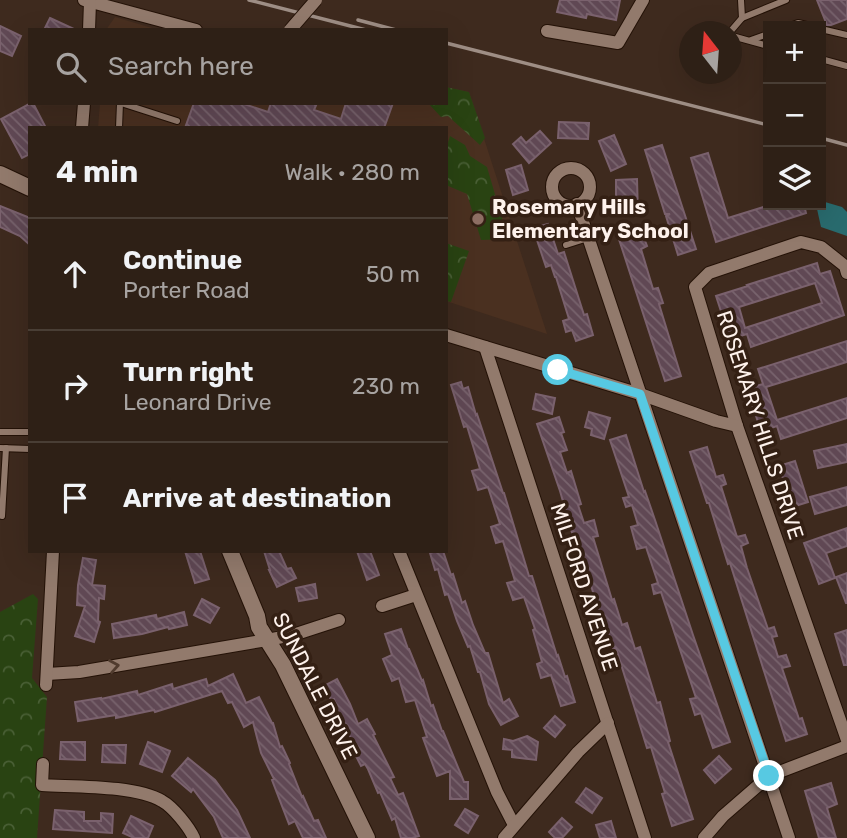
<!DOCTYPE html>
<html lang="en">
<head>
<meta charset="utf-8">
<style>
  :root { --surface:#2e2016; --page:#36281f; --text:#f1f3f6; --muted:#a7a3a1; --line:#493e35 }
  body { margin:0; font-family:Rubik,sans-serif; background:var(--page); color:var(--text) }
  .controls { position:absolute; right:21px; top:21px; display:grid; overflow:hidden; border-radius:0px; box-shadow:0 7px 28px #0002 }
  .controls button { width:63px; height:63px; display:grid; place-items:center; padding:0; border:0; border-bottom:2px solid var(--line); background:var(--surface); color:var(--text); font:35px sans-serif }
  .compass { position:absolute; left:679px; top:21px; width:63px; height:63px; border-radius:50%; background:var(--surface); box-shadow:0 7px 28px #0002; rotate:343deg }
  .stop { position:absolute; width:21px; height:21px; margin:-16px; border:5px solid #57c9e2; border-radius:50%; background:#fff }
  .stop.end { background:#57c9e2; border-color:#fff; box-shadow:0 2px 7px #0008 }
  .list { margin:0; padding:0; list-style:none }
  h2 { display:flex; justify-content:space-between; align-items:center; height:91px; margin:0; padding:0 28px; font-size:30px }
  h2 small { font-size:23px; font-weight:400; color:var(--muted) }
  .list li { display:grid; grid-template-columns:46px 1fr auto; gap:21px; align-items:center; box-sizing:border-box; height:112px; padding:0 28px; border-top:2px solid var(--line) }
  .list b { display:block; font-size:26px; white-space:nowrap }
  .list p { margin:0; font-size:23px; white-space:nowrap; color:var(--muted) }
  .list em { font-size:23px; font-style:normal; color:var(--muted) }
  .icon { flex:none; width:38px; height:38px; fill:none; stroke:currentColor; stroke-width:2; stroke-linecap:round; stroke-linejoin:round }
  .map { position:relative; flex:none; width:847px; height:838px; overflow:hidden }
  .search { position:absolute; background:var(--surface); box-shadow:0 7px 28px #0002; left:28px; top:28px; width:420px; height:77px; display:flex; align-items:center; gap:18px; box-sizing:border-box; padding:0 24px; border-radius:0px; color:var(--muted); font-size:26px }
  .panel { position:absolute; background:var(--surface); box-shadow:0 7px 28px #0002; left:28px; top:126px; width:420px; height:427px; border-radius:0px }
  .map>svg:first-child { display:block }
  .built { fill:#4a3020 }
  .forest { fill:url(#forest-crowns) }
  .water { fill:#296b6e }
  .building { fill:url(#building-back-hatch); stroke:#7a616d; stroke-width:2; fill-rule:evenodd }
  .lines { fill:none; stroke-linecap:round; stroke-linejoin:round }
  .service-casing { stroke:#241207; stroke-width:8 }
  .minor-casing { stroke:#241207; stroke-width:14 }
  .tertiary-casing { stroke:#241207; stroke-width:18 }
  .service { stroke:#927a6c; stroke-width:6 }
  .minor { stroke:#927a6c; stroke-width:12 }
  .tertiary { stroke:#927a6c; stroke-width:16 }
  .rail { stroke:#9e8e85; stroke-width:3.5 }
  .minor-bridge-casing { stroke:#241207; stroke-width:14; stroke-linecap:butt }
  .minor-bridge { stroke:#927a6c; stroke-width:12 }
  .oneway { stroke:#503b2e }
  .route { stroke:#57c9e2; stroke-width:9 }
  .education-dot { fill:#8d6e63; stroke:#342014; stroke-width:2.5 }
  .labels { text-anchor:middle; stroke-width:7; stroke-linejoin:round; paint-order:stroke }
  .poi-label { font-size:21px; font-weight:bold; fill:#fef2ec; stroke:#342014; text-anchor:start }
  .street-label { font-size:21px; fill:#fef2ec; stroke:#342014 }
</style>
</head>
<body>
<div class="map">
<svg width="847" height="838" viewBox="0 0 847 838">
  <defs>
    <pattern id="forest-crowns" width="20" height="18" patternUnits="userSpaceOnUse" patternTransform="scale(1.75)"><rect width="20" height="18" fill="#294312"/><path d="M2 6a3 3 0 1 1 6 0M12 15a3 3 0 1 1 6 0" fill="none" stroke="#495f35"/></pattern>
    <pattern id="building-back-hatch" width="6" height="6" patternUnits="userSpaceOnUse" patternTransform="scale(1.75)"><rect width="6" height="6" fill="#604854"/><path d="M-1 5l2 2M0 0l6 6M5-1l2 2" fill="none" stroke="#78636d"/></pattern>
  </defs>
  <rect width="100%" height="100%" fill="#3e2a1e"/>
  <g class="built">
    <path d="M 115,17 L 159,30 L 106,30 Z"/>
    <path d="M 446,87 L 469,92 L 547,334 L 446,301 L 446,128 L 98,128 L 100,103 L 402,103 L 411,105 L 412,103 L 446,103 Z"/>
  </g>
  <g class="forest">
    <path d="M 446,87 L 469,92 L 485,138 L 480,145 L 448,116 L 441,117 L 428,103 L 446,103 Z"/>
    <path d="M 450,136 L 465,145 L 470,156 L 487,167 L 508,239 L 481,240 L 467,194 L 446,185 L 446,149 Z"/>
    <path d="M 446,243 L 469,251 L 451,302 L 446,301 Z"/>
    <path d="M 33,594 L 38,599 L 32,678 L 47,697 L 37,838 L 0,838 L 0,612 Z"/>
  </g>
  <path class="water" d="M 825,202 L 842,207 L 847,212 L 847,236 L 821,227 L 817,209 L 821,203 Z"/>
  <g class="building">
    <path d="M 560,0 L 620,0 L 616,20 L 587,14 L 586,18 L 557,12 Z"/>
    <path d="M 817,0 L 847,0 L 847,19 L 831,25 L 827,25 Z"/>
    <path d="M 50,18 L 76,30 L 44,30 Z"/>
    <path d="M 0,26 L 21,36 L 12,56 L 0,51 Z"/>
    <path d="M 31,103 L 33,103 L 46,128 L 30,128 L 30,154 L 22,158 L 1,119 Z"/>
    <path d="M 194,103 L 241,103 L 268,112 L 271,103 L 317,103 L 314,110 L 341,119 L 346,103 L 393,103 L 384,128 L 185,128 Z"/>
    <path d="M 559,122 L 589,123 L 588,139 L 558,138 Z"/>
    <path d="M 540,131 L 551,143 L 529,163 L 513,144 L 521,137 L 526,143 Z"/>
    <path d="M 614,135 L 626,164 L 611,171 L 599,141 Z"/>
    <path d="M 662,145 L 696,249 L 678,255 L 666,216 L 670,214 L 665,214 L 645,150 Z"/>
    <path d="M 708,153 L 728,218 L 770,205 L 804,205 L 806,213 L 716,242 L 691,158 Z"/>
    <path d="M 521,165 L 528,190 L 513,195 L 506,170 Z"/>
    <path d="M 637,179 L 638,215 L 616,215 L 616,180 Z"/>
    <path d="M 0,206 L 30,218 L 30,245 L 20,236 L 0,227 Z"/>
    <path d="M 548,224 L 558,254 L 564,252 L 584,315 L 587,314 L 593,335 L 576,341 L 572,330 L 566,332 L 563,321 L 569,319 L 556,277 L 555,277 L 551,265 L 546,267 L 533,228 Z"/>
    <path d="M 633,227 L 637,240 L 644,238 L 647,246 L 641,249 L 653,289 L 658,288 L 663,303 L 659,304 L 681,376 L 665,381 L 617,233 Z"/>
    <path d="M 817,263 L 820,274 L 830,271 L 844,315 L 751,347 L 747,334 L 730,339 L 716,296 L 748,286 L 747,285 ZM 815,283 L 822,303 L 745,328 L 739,307 Z"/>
    <path d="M 847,341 L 847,362 L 766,387 L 777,420 L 847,398 L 847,418 L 781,439 L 777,426 L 761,431 L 747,389 L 763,384 L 758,369 Z"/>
    <path d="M 461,382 L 463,389 L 468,387 L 476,415 L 477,414 L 503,493 L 504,493 L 529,576 L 532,576 L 557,656 L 558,655 L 565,677 L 567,676 L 575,702 L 561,706 L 551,675 L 541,678 L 537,664 L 542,662 L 533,630 L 535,629 L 524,597 L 513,600 L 507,583 L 515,581 L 503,541 L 496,543 L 491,527 L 500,524 L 488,487 L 478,490 L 472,471 L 480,469 L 467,426 L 464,427 L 451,385 Z"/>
    <path d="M 536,394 L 555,398 L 552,414 L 533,409 Z"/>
    <path d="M 589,412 L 610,418 L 604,439 L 591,435 L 592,429 L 585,427 Z"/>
    <path d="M 559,417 L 564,432 L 561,433 L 567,450 L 560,452 L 567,473 L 571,471 L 581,504 L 578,505 L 584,523 L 594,520 L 598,536 L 593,537 L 612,600 L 614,599 L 622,625 L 627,623 L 635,649 L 640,647 L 657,703 L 660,702 L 670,741 L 668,742 L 693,819 L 672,826 L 662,794 L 665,793 L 651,747 L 647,748 L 616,648 L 613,649 L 604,619 L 602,620 L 577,542 L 575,543 L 560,491 L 537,424 Z"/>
    <path d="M 626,435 L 644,492 L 645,491 L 655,520 L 693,635 L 730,742 L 713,748 L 701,713 L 695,715 L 690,699 L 696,698 L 661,592 L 654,594 L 652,585 L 658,583 L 646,547 L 637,549 L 631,527 L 638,525 L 632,505 L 626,507 L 623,498 L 629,497 L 610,440 Z"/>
    <path d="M 847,444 L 847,462 L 818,468 L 814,451 Z"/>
    <path d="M 707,447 L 716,477 L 723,475 L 726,484 L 721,486 L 737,537 L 745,535 L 748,543 L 741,546 L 747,568 L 768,629 L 774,627 L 777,636 L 772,637 L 778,657 L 786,655 L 790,666 L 782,668 L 799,719 L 802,718 L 807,734 L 786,741 L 730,563 L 728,564 L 709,503 L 707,503 L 690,452 Z"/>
    <path d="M 795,461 L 808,502 L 792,507 L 779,466 Z"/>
    <path d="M 847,487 L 847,505 L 815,514 L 810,497 Z"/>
    <path d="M 847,528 L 847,546 L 826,553 L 835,578 L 819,584 L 804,543 Z"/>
    <path d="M 185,551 L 200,551 L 209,579 L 195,583 Z"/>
    <path d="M 264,551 L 279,551 L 287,569 L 291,568 L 296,578 L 277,587 L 269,570 L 270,570 Z"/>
    <path d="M 357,551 L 370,551 L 379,575 L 367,580 Z"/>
    <path d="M 437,551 L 443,551 L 451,575 L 453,574 L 462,603 L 465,601 L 473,625 L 485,653 L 488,653 L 503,703 L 509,699 L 518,716 L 501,725 L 489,704 L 480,672 L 478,672 L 470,646 L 468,647 L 457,621 L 448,594 L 445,595 L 438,569 L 435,570 L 430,553 Z"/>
    <path d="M 83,558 L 96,560 L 92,585 L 105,586 L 104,599 L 99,598 L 98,621 L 100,622 L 94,642 L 75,636 L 85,606 L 77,605 L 78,585 Z"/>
    <path d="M 847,573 L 847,603 L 846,603 L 836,577 Z"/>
    <path d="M 315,584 L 317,598 L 299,601 L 296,588 Z"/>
    <path d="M 202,599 L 219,608 L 210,623 L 194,615 Z"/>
    <path d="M 184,612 L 187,625 L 169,629 L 168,627 L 142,634 L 114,638 L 112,624 L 156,615 L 157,619 Z"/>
    <path d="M 401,629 L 408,649 L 409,649 L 422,681 L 423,680 L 431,706 L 433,705 L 442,731 L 443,731 L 464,782 L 468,782 L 468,799 L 450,799 L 450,771 L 437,776 L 423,738 L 427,737 L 415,700 L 406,702 L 399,678 L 392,681 L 383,659 L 392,655 L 385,634 Z"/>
    <path d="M 847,630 L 847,665 L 844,665 L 835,634 Z"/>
    <path d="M 233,674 L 246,703 L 259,697 L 272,723 L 273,723 L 280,747 L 282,746 L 290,763 L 289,764 L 302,797 L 303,796 L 314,821 L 318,820 L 326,838 L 303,838 L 295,821 L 289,824 L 272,780 L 274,779 L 261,753 L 253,722 L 244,727 L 232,702 L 228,703 L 222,691 L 155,712 L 154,710 L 116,718 L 116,715 L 78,721 L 75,702 L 101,698 L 101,699 L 137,691 L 138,695 L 172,684 L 173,689 L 206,679 L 208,686 Z"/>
    <path d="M 337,679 L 350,704 L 358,724 L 367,719 L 375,734 L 373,735 L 394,777 L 390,778 L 398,795 L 403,793 L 419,836 L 412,838 L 401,838 L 395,818 L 392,820 L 380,792 L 378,793 L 368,769 L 365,764 L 361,766 L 356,756 L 360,754 L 343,725 L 334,699 L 331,700 L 324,686 Z"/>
    <path d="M 555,716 L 565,725 L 555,737 L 544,728 Z"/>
    <path d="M 527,736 L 538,742 L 536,760 L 512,757 L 512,750 L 503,749 L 504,739 L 513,741 Z"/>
    <path d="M 61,742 L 85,742 L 85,760 L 60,759 Z"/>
    <path d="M 148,742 L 170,751 L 162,772 L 140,764 Z"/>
    <path d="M 103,745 L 126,745 L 125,763 L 102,762 Z"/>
    <path d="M 719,756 L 731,769 L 715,783 L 704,770 Z"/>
    <path d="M 188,758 L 215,780 L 237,810 L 250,838 L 223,838 L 214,817 L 193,789 L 191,792 L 172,776 Z"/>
    <path d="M 831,783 L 837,804 L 827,808 L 836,838 L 819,838 L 805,791 Z"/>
    <path d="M 586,788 L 602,798 L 592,813 L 576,802 Z"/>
    <path d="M 465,809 L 478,816 L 468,833 L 455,825 Z"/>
    <path d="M 55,810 L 84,812 L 84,821 L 101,821 L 101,813 L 113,814 L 112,833 L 53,829 Z"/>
    <path d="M 131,816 L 153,826 L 148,838 L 134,838 L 123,833 Z"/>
    <path d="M 562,818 L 572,827 L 562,838 L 555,838 L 549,832 Z"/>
    <path d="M 611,821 L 616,838 L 600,838 L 596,825 Z"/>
  </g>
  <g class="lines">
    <g class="service-casing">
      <g id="service">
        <path d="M 742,18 L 786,0"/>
        <path d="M 790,26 L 798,23 L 811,26"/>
        <path d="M 821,29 L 847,35"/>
        <path d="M 730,32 L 742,18 L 741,0"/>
        <path d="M 732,36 L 768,46"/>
        <path d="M 751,40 L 768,34"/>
        <path d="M 821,59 L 847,66"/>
        <path d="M 121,103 L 177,121"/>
        <path d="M 119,128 L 120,103"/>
        <path d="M 566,245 L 588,238"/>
        <path d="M 0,432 L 30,432"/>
        <path d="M 0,448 L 30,449"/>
        <path d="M 2,516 L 6,448"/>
      </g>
    </g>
    <g class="minor-casing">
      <g id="minor">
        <path d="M 84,0 L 196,30"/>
        <path d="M 89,30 L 90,2"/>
        <path d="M 547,31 L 618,43 L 643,0"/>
        <path d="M 82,128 L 84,103"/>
        <circle cx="571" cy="187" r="19"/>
        <path d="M 577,204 L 789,838"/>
        <path d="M 847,273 L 845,266 L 821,247 L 801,242 L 709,273 L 695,287 L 737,426 L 847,740"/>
        <path d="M 446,335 L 640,394 L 716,421 L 737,426"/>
        <path d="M 485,347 L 645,838"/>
        <path d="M 399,551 L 497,792 L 514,825"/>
        <path d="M 382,606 L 416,595"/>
        <path d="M 47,674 L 79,672 L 267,640 L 293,635 L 339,620"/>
        <path d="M 46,685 L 53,551"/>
        <path d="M 43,764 L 42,785 C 74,787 135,785 162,801 C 173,807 189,827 194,838"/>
        <path d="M 504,838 L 578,752 L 608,723"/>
        <path d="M 704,838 L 723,816 L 769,776 L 847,746"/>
      </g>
    </g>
    <g class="tertiary-casing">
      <g id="tertiary">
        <path d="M 0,174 L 30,188"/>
        <path d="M 230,551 L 257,616 L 259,627 L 283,665 L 367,838"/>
      </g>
    </g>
    <use href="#service" class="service"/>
    <use href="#minor" class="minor"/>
    <use href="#tertiary" class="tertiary"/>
    <g class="rail">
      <path d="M 249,0 L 366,30"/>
      <path d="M 358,20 L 396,30"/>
      <path d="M 446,43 L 768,125"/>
      <path d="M 821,138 L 847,145"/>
    </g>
    <g class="minor-bridge-casing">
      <path id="minor-bridge" d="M 290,30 L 316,0"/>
    </g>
    <use href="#minor-bridge" class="minor-bridge"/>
  </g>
  <defs><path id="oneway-chevron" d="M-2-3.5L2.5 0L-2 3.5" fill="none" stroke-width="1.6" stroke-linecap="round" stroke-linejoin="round" transform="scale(1.75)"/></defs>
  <use class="oneway" href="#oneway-chevron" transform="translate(114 666) rotate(-10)"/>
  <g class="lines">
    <path class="route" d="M 558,370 L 640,394 L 769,776"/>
  </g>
  <circle class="education-dot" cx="478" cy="219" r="7"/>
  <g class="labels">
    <g class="poi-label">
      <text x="492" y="214">Rosemary Hills<tspan x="492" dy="24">Elementary School</tspan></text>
    </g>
    <g class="street-label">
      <text transform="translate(760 425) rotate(72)" y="7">ROSEMARY HILLS DRIVE</text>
      <text transform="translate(584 587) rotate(72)" y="7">MILFORD AVENUE</text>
      <text transform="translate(315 686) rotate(63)" y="7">SUNDALE DRIVE</text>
    </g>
  </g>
</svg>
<div class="controls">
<button>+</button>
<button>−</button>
<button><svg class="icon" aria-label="layers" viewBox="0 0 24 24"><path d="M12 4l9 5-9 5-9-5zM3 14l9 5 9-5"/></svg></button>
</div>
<svg class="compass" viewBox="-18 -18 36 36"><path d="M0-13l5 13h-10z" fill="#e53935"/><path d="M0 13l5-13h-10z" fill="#a7a3a1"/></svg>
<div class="stop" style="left:558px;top:370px"></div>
<div class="stop end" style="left:769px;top:776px"></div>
<div class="search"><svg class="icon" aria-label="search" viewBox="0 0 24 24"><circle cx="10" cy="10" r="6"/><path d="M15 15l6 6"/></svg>Search here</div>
<section class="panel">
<h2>4 min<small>Walk · 280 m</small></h2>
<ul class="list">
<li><svg class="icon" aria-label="ahead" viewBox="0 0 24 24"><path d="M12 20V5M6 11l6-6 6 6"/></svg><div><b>Continue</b><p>Porter Road</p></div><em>50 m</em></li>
<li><svg class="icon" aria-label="right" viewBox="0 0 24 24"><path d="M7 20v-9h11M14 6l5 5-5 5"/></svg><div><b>Turn right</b><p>Leonard Drive</p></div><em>230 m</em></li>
<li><svg class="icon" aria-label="arrive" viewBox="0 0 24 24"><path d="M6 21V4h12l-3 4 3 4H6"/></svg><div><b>Arrive at destination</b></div></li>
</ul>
</section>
</div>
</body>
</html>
